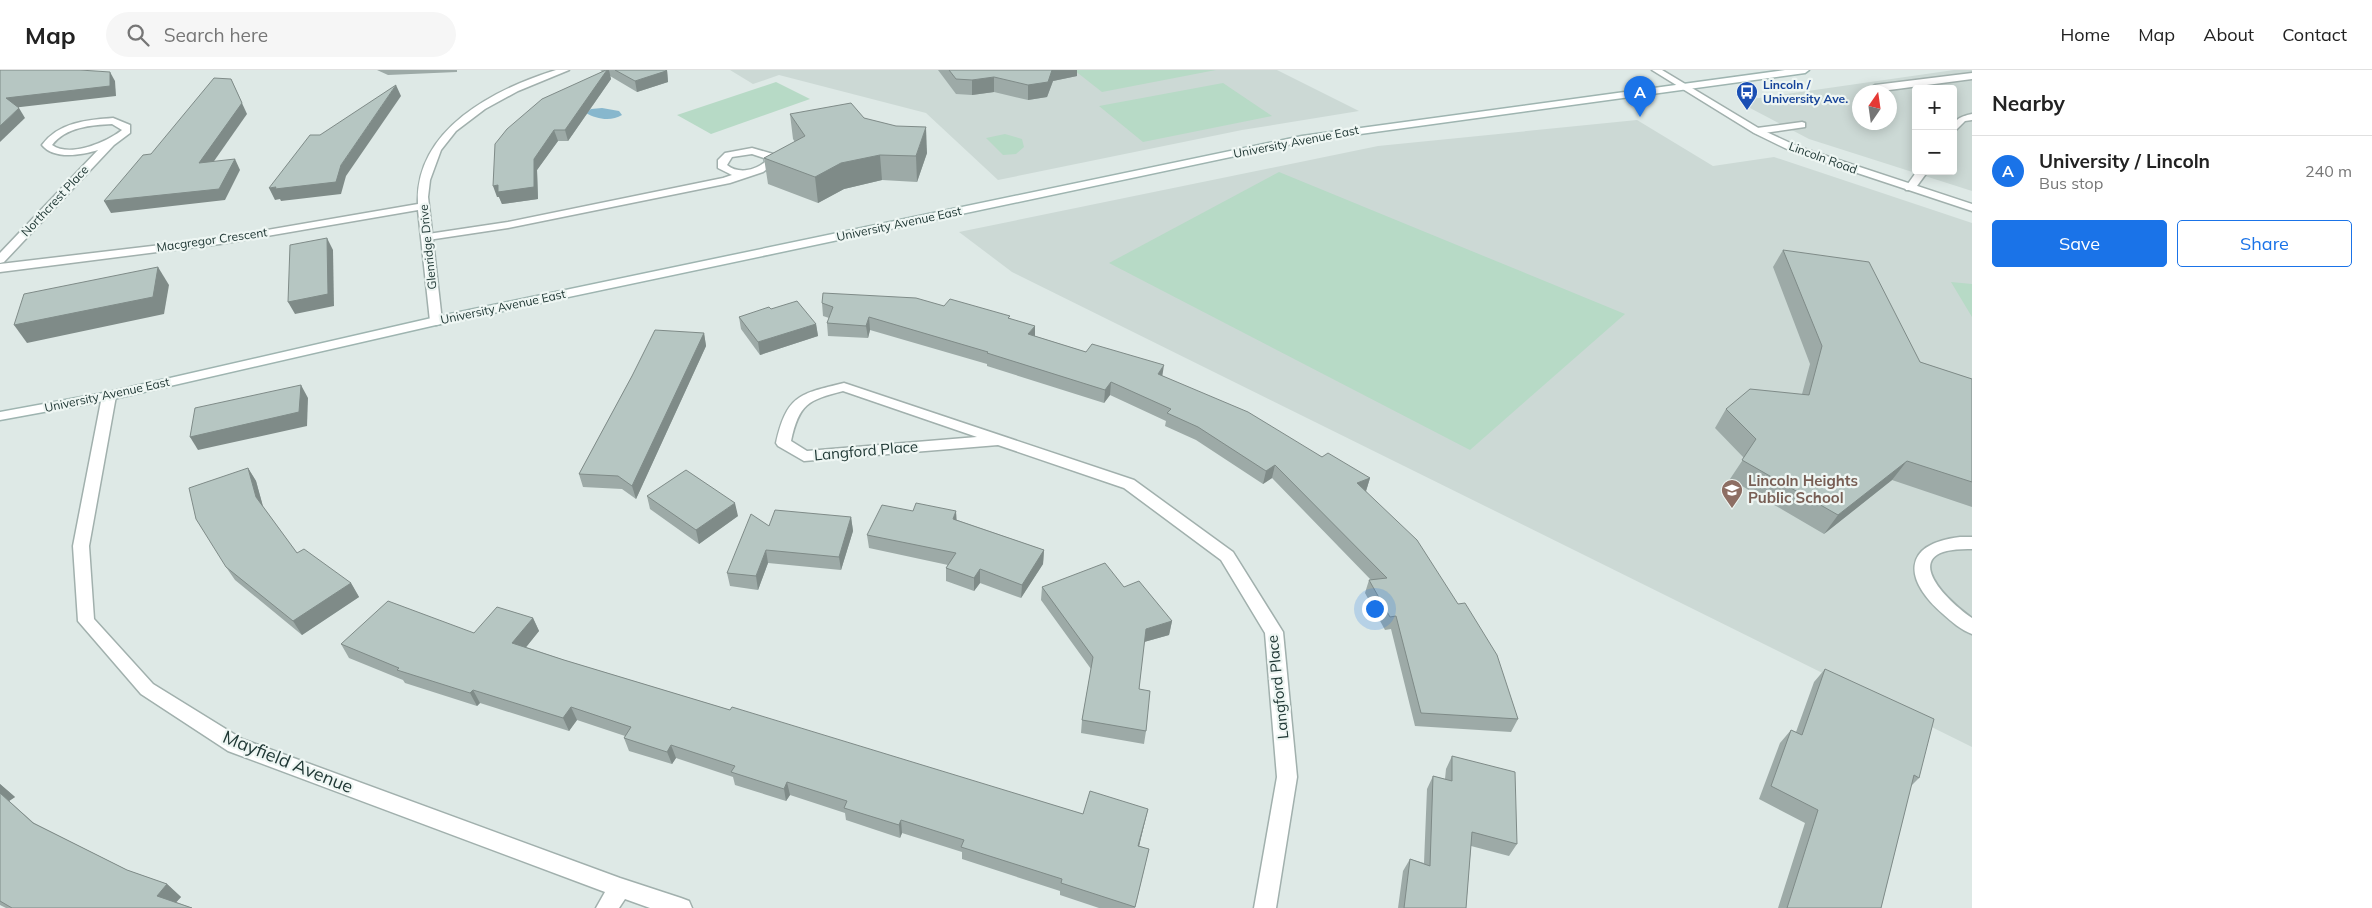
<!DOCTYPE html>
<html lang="en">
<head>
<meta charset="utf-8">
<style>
  :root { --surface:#fff; --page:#f6f6f6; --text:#222; --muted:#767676; --line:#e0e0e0; --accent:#1a73e8 }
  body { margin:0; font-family:Mulish,sans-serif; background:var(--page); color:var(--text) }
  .controls { position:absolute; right:15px; top:15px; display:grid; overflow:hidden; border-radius:5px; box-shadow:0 2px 12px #0003 }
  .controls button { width:45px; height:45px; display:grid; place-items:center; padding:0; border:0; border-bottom:1px solid var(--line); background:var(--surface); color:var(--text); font:25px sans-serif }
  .compass { position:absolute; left:1852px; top:15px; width:45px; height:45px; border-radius:50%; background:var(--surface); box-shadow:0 2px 12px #0003; rotate:13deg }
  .you { position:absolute; left:1374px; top:538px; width:18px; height:18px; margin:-12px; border:4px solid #fff; border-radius:50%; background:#1a73e8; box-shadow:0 0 0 8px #1a73e833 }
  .badge { display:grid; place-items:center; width:32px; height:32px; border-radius:50%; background:var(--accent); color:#fff; font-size:16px; font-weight:700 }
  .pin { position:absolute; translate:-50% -41px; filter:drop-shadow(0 1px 2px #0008) }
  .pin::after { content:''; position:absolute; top:26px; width:18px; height:15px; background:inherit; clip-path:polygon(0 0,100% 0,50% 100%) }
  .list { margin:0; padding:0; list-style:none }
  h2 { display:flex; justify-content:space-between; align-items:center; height:65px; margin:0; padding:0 20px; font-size:21px }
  h2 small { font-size:16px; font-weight:400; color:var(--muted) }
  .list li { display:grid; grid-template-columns:32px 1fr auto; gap:15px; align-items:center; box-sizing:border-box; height:70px; padding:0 20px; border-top:1px solid var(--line) }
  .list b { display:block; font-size:19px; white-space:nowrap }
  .list p { margin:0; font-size:16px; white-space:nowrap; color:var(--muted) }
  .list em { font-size:16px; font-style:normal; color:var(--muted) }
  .actions { display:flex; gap:10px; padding:15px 20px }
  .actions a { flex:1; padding:11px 0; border:1px solid var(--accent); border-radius:5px; text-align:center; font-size:18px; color:var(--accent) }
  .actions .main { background:var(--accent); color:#fff }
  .icon { flex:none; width:28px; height:28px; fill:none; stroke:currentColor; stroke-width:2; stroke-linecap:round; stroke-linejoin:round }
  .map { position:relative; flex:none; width:1972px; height:838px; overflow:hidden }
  header { display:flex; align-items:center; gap:30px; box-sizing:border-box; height:70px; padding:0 25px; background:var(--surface); border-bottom:1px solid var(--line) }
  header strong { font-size:24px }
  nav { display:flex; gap:28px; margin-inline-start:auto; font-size:18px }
  .search { width:350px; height:45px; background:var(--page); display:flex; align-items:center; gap:12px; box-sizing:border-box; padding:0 18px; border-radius:28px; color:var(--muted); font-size:19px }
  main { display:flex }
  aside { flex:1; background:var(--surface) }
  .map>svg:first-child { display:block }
  .built { fill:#ccd9d5; fill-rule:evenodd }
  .green { fill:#b7dac6 }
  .water { fill:#87b7cd }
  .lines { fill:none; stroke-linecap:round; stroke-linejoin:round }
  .lane-casing { stroke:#a1b0ad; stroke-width:3 }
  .street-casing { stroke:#a1b0ad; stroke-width:3 }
  .secondary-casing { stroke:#9eb4b0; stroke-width:3 }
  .lane { fill:#fff; fill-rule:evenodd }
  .street { fill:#fff; fill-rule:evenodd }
  .secondary { fill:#fff; fill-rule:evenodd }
  .wall { fill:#9daaa7 }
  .shaded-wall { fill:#7f8b88 }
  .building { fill:#b6c6c2; stroke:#7f8b88 }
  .labels { text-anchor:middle; stroke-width:4.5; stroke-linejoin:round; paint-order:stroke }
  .far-transit-label { font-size:12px; font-weight:bold; fill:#164399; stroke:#eef6f3; text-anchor:start }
  .far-street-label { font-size:12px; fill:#203835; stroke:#eef6f3 }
  .street-label { font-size:15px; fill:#203835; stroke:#eef6f3 }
  .education-label { font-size:15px; font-weight:bold; fill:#785e54; stroke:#eef6f3; text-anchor:start }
  .near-street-label { font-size:18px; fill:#203835; stroke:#eef6f3 }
</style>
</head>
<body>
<header>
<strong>Map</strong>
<div class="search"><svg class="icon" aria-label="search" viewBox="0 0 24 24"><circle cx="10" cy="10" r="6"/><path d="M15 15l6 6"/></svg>Search here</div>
<nav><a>Home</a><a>Map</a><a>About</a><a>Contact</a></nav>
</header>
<main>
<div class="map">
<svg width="1972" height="838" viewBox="0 0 1972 838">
  <rect width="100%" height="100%" fill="#dee9e6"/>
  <g class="built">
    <path d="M 730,0 L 1277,0 L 1359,41 L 1242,60 L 998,110 L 926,43 L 779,5 L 753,14 Z"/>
    <path d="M 1954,0 L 1972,0 L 1972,121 L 1809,69 L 1750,38 L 1745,32 L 1752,29 ZM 1916,19 L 1953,19 L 1953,101 L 1916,101 ZM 1860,22 L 1890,22 L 1890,52 L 1860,52 Z"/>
    <path d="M 1637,50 L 1713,96 L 1774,87 L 1972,153 L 1972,677 L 1012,202 L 959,162 L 1378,76 Z"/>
  </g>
  <g class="green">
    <path d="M 1074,0 L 1216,0 L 1102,22 Z"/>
    <path d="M 776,12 L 810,29 L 711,64 L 677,45 Z"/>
    <path d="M 1223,13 L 1272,46 L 1143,72 L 1099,36 Z"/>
    <path d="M 1005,64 L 1022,69 L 1024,77 L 1016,84 L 1003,85 L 986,68 Z"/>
    <path d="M 1279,102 L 1625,244 L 1470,380 L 1109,193 Z"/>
    <path d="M 1951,212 L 1972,214 L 1972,247 Z"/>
  </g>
  <path class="water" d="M 602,38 L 619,41 L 622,45 C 611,52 596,49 586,43 L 591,39 Z"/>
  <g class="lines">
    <g class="lane-casing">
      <g id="lane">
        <path d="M 1972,3 L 1972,9 L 1874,22 L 1864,22 L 1875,15 Z"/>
        <path d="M 1972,44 L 1972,50 L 1965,51 L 1953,63 C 1953,49 1959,47 1972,44 Z"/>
        <path d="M 1802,52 L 1805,53 L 1805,57 L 1757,64 L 1752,61 L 1757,58 Z"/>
        <path d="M 752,78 L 773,84 L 775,93 L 763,102 L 730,113 L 508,158 L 428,170 L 422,167 L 428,164 L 508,152 L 723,108 L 732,105 L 718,98 L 718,90 L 725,83 ZM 752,84 L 764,88 L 765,92 C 754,101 738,104 727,95 L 732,87 Z"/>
        <path d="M 1917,101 L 1928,101 L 1914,120 L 1906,120 L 1905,118 Z"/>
      </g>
    </g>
    <g class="street-casing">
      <g id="street">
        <path d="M 556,0 L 569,0 L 518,21 L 485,39 L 456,61 L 441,80 L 430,110 L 428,127 L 442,251 L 440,254 L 436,255 L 430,251 L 418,140 L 220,174 L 0,202 L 0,194 L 220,168 L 418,134 C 415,59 495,19 556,0 Z"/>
        <path d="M 1652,0 L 1662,0 L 1760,59 L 1799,77 L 1972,134 L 1972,141 L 1791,81 L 1754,63 Z"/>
        <path d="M 113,48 L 130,55 L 130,63 L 114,75 L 4,192 L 0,193 L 0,183 L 98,80 C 82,85 54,90 42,75 C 59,52 87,50 113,48 ZM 112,54 L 122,60 C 107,72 70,88 52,75 C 66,57 91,55 112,54 Z"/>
        <path d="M 844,313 L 1134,410 L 1233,482 L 1283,562 L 1297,707 L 1276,838 L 1254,838 L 1277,707 L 1265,563 L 1221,490 L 1124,418 L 998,375 L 804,391 L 778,376 L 776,373 C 787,325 799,324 844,313 ZM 843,321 L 977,367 L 807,381 L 791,371 C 799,334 808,330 843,321 Z"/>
        <path d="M 109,322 L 116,326 L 89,476 L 94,549 L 153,614 L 242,669 L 620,808 L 681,828 L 689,831 L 692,838 L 650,838 L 625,829 L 619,838 L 596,838 L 605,822 L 228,681 L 141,624 L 78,551 L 73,476 L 102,326 Z"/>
        <path d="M 1960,467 L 1972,467 L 1972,479 C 1898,477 1938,524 1972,548 L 1972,564 C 1961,560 1952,552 1943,544 C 1904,510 1901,474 1960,467 Z"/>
      </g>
    </g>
    <g class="secondary-casing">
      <path id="secondary" d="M 1785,0 L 1809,0 L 1805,3 L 1302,72 L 436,255 L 109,330 L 0,350 L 0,342 L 109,322 L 436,247 L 1302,66 Z"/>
    </g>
    <use href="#lane" class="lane"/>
    <use href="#street" class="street"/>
    <use href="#secondary" class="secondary"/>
  </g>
  <g class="wall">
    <path d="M 377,0 L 457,0 L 457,2 L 388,5 Z"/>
    <path d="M 600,0 L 667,0 L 668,12 L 637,22 L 610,6 L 611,9 L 568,71 L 558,71 L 537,100 L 538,129 L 502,134 L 499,127 L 497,127 L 602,1 Z"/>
    <path d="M 938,0 L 1077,0 L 1077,6 L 1053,11 L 1047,27 L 1028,30 L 994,22 L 972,25 L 956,24 Z"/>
    <path d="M 790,44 L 864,48 L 927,83 L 917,112 L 882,110 L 844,119 L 818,133 L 768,114 L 764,88 L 795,72 L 793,69 Z"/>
    <path d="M 1783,180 L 1920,292 L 1972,309 L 1972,437 L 1892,410 L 1824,464 L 1730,409 L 1744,388 L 1715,358 L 1726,339 L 1802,324 L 1810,294 L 1773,197 Z"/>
    <path d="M 822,233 L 944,236 L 1010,248 L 1035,266 L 1163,306 L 1322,387 L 1370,408 L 1366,421 L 1518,649 L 1511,662 L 1415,656 L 1391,559 L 1385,560 L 1365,523 L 1369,510 L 1371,510 L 1272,408 L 1263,414 L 1196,370 L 1165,356 L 1166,351 L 1110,325 L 1104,333 L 987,296 L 987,294 L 870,260 L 868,268 L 828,266 L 827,253 L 829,248 L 823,246 Z"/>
    <path d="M 771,239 L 816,254 L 818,266 L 760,285 L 741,259 L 739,247 Z"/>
    <path d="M 704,263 L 706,276 L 636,429 L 622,419 L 583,417 L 579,404 L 632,306 Z"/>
    <path d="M 248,398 L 256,411 L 263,437 L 297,483 L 351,513 L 359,527 L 302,565 L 235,510 L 226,497 Z"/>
    <path d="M 647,426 L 738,446 L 699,474 L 650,439 Z"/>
    <path d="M 851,447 L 853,461 L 841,500 L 768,493 L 758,520 L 730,516 L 727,503 L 769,456 Z"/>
    <path d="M 957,450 L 1044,480 L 1043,494 L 1021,528 L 980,513 L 974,521 L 946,511 L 946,498 L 948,495 L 869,478 L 867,465 Z"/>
    <path d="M 1042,517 L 1124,517 L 1172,551 L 1169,565 L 1144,572 L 1139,619 L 1146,661 L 1144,674 L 1081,663 L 1082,650 L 1091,599 L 1041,530 Z"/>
    <path d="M 533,548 L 539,561 L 526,577 L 564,590 L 730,640 L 1083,744 L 1148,739 L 1139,776 L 1149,779 L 1135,838 L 1099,838 L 1060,825 L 1060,821 L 962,789 L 962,782 L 902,763 L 900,768 L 846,750 L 845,743 L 790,725 L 786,731 L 735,715 L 733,707 L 676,688 L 672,694 L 629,681 L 624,668 L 625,666 L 577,650 L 569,661 L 480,633 L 477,636 L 405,613 L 403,610 L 349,588 L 341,574 L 474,563 Z"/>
    <path d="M 1825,599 L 1919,708 L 1911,716 L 1881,838 L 1778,838 L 1805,753 L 1759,729 L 1780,673 L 1791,660 L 1796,662 L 1814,612 Z"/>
    <path d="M 1452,686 L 1517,774 L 1509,786 L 1471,776 L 1466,838 L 1398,838 L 1403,801 L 1410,789 L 1424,793 L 1427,719 L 1433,706 L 1445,709 L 1446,699 Z"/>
    <path d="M 0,714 L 15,727 L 9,731 L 34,753 L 127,800 L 167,814 L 181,827 L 176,832 L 192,838 L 6,838 L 0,835 Z"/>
  </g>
  <g class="shaded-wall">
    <path d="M 607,0 L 609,0 L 611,9 L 568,71 L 565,60 Z"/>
    <path d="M 667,0 L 668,12 L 637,22 L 635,11 Z"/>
    <path d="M 1052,0 L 1077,0 L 1077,6 L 1053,11 L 1047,27 L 1028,30 L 1028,15 Z"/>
    <path d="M 110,2 L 115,11 L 116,26 L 12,38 L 6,28 Z"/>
    <path d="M 994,7 L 994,22 L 972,25 L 972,10 Z"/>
    <path d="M 231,9 L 247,44 L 205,104 L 199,93 Z"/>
    <path d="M 396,15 L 401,26 L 346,106 L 341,124 L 281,131 L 280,129 L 275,130 L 269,118 L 276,117 L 341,95 Z"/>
    <path d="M 19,38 L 25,48 L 0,72 L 0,56 Z"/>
    <path d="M 926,57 L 927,83 L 917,112 L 916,86 Z"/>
    <path d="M 554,60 L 558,71 L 537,100 L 538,129 L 502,134 L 499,127 L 497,127 L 493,116 L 534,89 Z"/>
    <path d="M 880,85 L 882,110 L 844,119 L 818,133 L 815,107 L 841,93 Z"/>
    <path d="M 235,89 L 240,100 L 225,130 L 111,143 L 104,131 Z"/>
    <path d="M 327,168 L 333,180 L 334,236 L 295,244 L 288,232 Z"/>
    <path d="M 158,197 L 169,215 L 164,244 L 27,273 L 14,255 Z"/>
    <path d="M 869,247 L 870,260 L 868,268 L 866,256 Z"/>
    <path d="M 816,254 L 818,266 L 760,285 L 758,272 Z"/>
    <path d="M 1035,256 L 1035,269 L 1028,264 Z"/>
    <path d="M 704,263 L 706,276 L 636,429 L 632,416 Z"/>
    <path d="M 1164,295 L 1162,308 L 1158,304 Z"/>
    <path d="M 1111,312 L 1110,325 L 1104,333 L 1105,320 Z"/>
    <path d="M 301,315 L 308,328 L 307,356 L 198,380 L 190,367 Z"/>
    <path d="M 1907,391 L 1892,410 L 1824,464 L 1838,445 Z"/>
    <path d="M 1275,395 L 1272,408 L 1263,414 L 1266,401 Z"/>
    <path d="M 248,398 L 256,411 L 264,440 L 256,427 Z"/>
    <path d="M 1370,408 L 1366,421 L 1352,426 L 1357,413 Z"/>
    <path d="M 735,433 L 738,446 L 699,474 L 696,460 Z"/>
    <path d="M 956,441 L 957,455 L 953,449 Z"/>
    <path d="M 851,447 L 853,461 L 841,500 L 839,487 Z"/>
    <path d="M 766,480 L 768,493 L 758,520 L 756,506 Z"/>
    <path d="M 1044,480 L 1043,494 L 1021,528 L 1022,515 Z"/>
    <path d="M 980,499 L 980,513 L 974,521 L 974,508 Z"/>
    <path d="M 351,513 L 359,527 L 302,565 L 293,551 Z"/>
    <path d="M 533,548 L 539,561 L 519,586 L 512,573 Z"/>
    <path d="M 1172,551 L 1169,565 L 1144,572 L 1146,559 Z"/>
    <path d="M 473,620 L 480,633 L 477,636 L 470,623 Z"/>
    <path d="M 571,637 L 577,650 L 569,661 L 563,648 Z"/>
    <path d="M 671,675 L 676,688 L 672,694 L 667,682 Z"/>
    <path d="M 787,712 L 790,725 L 786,731 L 784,719 Z"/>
    <path d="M 0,714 L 15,727 L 9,731 L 48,766 L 0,723 Z"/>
    <path d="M 1148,739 L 1145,751 L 1136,789 L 1138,776 Z"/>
    <path d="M 901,750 L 902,763 L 900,768 L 899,755 Z"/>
    <path d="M 167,814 L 181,827 L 171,838 L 157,826 Z"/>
  </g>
  <g class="building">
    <path d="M 0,0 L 80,0 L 110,2 L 110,16 L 6,28 L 19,38 L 0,56 Z"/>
    <path d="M 606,0 L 607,0 L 565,60 L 554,60 L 534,89 L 534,117 L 498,122 L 498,115 L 493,116 L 495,74 L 507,59 L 542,29 Z"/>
    <path d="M 615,0 L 666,0 L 666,1 L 635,11 Z"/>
    <path d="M 949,0 L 1052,0 L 1048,12 L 1028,15 L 994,7 L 972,10 L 956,9 Z"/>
    <path d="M 214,8 L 231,9 L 242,33 L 199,93 L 235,89 L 219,119 L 104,131 L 143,85 L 151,84 Z"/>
    <path d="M 396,15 L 341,95 L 336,112 L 275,119 L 276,117 L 269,118 L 310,65 L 320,65 Z"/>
    <path d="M 851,33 L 864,48 L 896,56 L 926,57 L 916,86 L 880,85 L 841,93 L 815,107 L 764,88 L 805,66 L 790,44 Z"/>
    <path d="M 327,168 L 328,224 L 288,232 L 290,175 Z"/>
    <path d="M 1783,180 L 1869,192 L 1920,292 L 1972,309 L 1972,412 L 1907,391 L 1838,445 L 1742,390 L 1756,369 L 1726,339 L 1750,319 L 1809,325 L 1822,276 Z"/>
    <path d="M 158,197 L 153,227 L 14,255 L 24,224 Z"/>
    <path d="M 823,223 L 916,228 L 944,236 L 950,229 L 1010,246 L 1008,248 L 1035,256 L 1028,264 L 1086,282 L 1092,274 L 1164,295 L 1158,304 L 1248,342 L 1322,387 L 1328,383 L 1370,408 L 1357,413 L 1417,470 L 1458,534 L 1465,533 L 1497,585 L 1518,649 L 1421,643 L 1396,546 L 1390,547 L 1369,510 L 1387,508 L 1275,395 L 1266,401 L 1198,357 L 1167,343 L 1171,339 L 1111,312 L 1105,320 L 987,283 L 988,282 L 869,247 L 866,256 L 827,253 L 833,237 L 822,233 Z"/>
    <path d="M 797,231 L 816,254 L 758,272 L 739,247 L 769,237 L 771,239 Z"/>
    <path d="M 655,260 L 704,263 L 632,416 L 618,406 L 579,404 L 632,306 Z"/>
    <path d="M 301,315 L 299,342 L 190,367 L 195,338 Z"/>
    <path d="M 248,398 L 256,427 L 297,483 L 304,479 L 351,513 L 293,551 L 226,497 L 196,449 L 189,418 Z"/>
    <path d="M 686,400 L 735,433 L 696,460 L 647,426 Z"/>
    <path d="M 916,433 L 956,441 L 953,449 L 1044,480 L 1022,515 L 980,499 L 974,508 L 946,498 L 956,483 L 867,465 L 882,435 L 913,441 Z"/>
    <path d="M 775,440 L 851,447 L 839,487 L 766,480 L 756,506 L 727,503 L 751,444 L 769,456 Z"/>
    <path d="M 1105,493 L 1124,517 L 1139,511 L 1172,551 L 1146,559 L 1139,619 L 1150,621 L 1146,661 L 1082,650 L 1093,587 L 1042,517 Z"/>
    <path d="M 388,531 L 474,563 L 497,537 L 533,548 L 512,573 L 564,590 L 730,640 L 732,637 L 1083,744 L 1090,721 L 1148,739 L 1138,776 L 1149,779 L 1135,837 L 1061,813 L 1062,809 L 961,777 L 964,770 L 901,750 L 899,755 L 844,738 L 847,731 L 787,712 L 784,719 L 731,702 L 735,696 L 671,675 L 667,682 L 624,668 L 631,657 L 571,637 L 563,648 L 473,620 L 470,623 L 397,600 L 399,598 L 341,574 Z"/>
    <path d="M 1825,599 L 1934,649 L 1919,708 L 1914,705 L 1881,838 L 1787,838 L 1818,740 L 1771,716 L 1791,660 L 1802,665 Z"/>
    <path d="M 1452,686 L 1515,702 L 1517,774 L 1472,762 L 1466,838 L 1404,838 L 1410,789 L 1430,796 L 1433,706 L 1452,711 Z"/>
    <path d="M 0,723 L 33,753 L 127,800 L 167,814 L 157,826 L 192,838 L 12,838 L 0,831 Z"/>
  </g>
  <defs>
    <g id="bus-pin" transform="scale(1.125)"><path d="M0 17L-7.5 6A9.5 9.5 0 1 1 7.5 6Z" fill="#1a4fb4" stroke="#eef6f3"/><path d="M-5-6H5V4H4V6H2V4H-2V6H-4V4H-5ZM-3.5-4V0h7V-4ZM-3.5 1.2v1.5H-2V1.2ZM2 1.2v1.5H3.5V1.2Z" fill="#fff"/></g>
    <g id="school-pin" transform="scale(1.125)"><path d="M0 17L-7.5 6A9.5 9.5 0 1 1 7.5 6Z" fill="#8d6e63" stroke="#eef6f3"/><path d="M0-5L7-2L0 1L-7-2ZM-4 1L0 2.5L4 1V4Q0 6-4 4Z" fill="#fff"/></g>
  </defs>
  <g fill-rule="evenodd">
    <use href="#bus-pin" x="1747" y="22"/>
    <use href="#school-pin" x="1732" y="420"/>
  </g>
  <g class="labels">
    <g class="far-transit-label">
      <text x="1763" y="19">Lincoln /<tspan x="1763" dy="14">University Ave.</tspan></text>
    </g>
    <g class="far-street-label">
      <text transform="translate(1296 72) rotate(-11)" y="4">University Avenue East</text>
      <text transform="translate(1823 88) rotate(20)" y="4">Lincoln Road</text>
      <text transform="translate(55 131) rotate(-47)" y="4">Northcrest Place</text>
      <text transform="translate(899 154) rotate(-12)" y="4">University Avenue East</text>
      <text transform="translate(212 170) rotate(-8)" y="4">Macgregor Crescent</text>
      <text transform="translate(428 177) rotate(-96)" y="4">Glenridge Drive</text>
      <text transform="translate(503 237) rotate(-12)" y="4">University Avenue East</text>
      <text transform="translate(107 325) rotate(-12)" y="4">University Avenue East</text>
    </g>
    <g class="street-label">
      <text transform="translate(866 381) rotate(-5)" y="5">Langford Place</text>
      <text transform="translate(1278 617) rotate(-96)" y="5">Langford Place</text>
    </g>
    <g class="education-label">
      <text x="1748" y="416">Lincoln Heights<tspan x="1748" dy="17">Public School</tspan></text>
    </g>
    <g class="near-street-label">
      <text transform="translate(288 692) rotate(22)" y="6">Mayfield Avenue</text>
    </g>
  </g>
</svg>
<div class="controls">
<button>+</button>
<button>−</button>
</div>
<svg class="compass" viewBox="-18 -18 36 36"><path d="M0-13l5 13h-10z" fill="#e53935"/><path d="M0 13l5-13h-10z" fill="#767676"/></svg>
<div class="you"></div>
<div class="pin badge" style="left:1640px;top:47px">A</div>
</div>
<aside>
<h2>Nearby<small></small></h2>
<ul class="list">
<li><span class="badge">A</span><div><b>University / Lincoln</b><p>Bus stop</p></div><em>240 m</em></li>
</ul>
<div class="actions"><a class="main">Save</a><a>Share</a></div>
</aside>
</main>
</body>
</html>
